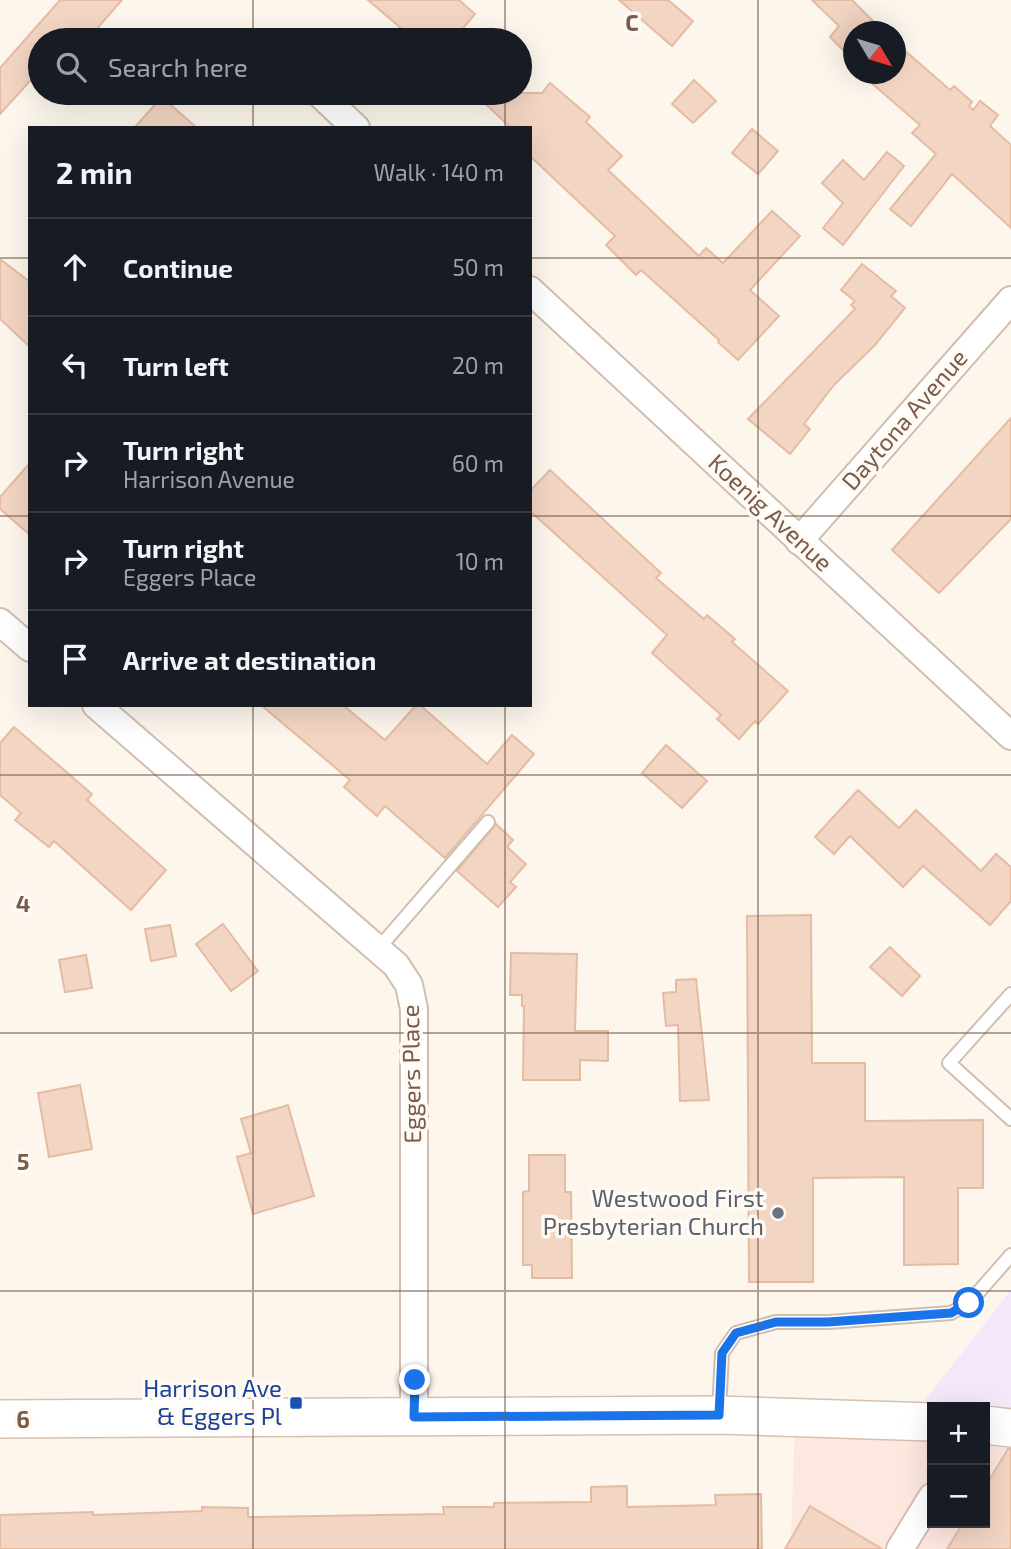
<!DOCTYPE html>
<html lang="en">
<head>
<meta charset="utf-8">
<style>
  :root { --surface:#171b24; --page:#242831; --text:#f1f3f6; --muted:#9ea1a6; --line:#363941 }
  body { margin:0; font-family:"Exo 2",sans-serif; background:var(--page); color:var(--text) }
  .controls { position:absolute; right:21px; bottom:21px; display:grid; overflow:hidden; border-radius:0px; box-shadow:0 7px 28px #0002 }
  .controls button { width:63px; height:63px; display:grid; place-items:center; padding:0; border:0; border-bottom:2px solid var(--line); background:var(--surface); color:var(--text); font:35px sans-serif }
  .compass { position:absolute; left:843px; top:21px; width:63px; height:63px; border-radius:50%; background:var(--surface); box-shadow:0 7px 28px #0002; rotate:128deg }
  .stop { position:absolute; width:21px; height:21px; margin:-16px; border:5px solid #1a73e8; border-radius:50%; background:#fff }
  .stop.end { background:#1a73e8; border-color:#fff; box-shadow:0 2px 7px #0008 }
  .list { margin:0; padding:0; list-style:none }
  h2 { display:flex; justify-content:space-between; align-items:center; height:91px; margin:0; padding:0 28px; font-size:30px }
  h2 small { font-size:23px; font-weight:400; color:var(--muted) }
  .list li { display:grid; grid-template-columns:46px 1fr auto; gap:21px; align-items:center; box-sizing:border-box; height:98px; padding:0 28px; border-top:2px solid var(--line) }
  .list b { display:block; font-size:26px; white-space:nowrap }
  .list p { margin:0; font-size:23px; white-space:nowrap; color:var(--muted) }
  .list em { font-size:23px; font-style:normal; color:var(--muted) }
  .icon { flex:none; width:38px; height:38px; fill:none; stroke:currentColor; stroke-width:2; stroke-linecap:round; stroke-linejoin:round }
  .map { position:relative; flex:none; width:1011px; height:1549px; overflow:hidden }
  .search { position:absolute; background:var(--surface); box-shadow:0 7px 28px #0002; left:28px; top:28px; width:504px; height:77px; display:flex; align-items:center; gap:18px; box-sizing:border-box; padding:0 24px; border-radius:38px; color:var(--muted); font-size:26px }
  .panel { position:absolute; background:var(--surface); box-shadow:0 7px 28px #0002; left:28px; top:126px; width:504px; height:581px; border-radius:0px }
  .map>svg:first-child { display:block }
  .commercial { fill:#fde8e0 }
  .education { fill:#f3e8fa }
  .building { fill:#f3d5c3; stroke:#e6bba3; stroke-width:2 }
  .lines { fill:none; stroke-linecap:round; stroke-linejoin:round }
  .service-casing { stroke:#d1beb0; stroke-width:16 }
  .minor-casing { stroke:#d1beb0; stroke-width:30 }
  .secondary-casing { stroke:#d6c0b0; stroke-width:40 }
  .service { stroke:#fff; stroke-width:12 }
  .minor { stroke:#fff; stroke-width:26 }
  .secondary { stroke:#fff; stroke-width:37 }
  .route { stroke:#1a73e8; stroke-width:9 }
  .grid { fill:none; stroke:#7a5c4d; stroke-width:2; stroke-opacity:0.55 }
  .worship-dot { fill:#6b7280; stroke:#fffaf3; stroke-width:2.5 }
  .transit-dot { fill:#1a4fb4; stroke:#fffaf3; stroke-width:2.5 }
  .labels { text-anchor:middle; stroke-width:7; stroke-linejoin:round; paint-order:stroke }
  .street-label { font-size:24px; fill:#7a5c4d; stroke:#fffaf3 }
  .worship-label { font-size:24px; fill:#5b616d; stroke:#fffaf3; text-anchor:end }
  .transit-label { font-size:24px; fill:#164399; stroke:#fffaf3; text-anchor:end }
  .grid-label { font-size:23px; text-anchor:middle; font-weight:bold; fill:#7a5c4d; stroke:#fffaf3; stroke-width:7; stroke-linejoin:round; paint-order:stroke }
</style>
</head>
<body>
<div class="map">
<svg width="1011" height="1549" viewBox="0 0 1011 1549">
  <rect width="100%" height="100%" fill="#fdf6ec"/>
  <path class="commercial" d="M 795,1418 L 932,1422 L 932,1523 L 985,1523 L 985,1425 L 1011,1428 L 1011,1549 L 787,1549 L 791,1541 Z"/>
  <path class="education" d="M 1011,1290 L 1011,1428 L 985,1407 L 932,1407 L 909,1421 Z"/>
  <g class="building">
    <path d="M 60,0 L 122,0 L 87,40 L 40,40 L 40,70 L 0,114 L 0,68 Z"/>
    <path d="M 368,0 L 459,0 L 475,14 L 453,40 L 415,40 Z"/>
    <path d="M 619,0 L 668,0 L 693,21 L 672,46 Z"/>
    <path d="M 812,0 L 852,0 L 884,32 L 853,32 L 853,60 L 830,37 L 839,26 Z"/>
    <path d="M 895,42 L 950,90 L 954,86 L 972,102 L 969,106 L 973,110 L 980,101 L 998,115 L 990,126 L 1011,145 L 1011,228 L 952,174 L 911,226 L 890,209 L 936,154 L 912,133 L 920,125 L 861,74 L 895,74 Z"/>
    <path d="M 694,80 L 716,101 L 693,123 L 672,104 Z"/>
    <path d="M 550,83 L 590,117 L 586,122 L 622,156 L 608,170 L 699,256 L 706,248 L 723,263 L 772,211 L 800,236 L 750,290 L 779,316 L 738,360 L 718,342 L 719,340 L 641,270 L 636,275 L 606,245 L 615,236 L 530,156 L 530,128 L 511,128 L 474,93 L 542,93 Z"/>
    <path d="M 162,97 L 197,128 L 134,128 Z"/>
    <path d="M 752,129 L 778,151 L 758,174 L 732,153 Z"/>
    <path d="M 887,152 L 904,166 L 843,245 L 823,228 L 843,203 L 822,183 L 843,160 L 864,180 Z"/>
    <path d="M 0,259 L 30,282 L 30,347 L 0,319 Z"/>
    <path d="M 862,264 L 896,291 L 891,296 L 905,308 L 875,345 L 834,385 L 804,424 L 810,429 L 790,454 L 748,419 L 855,309 L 851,305 L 855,301 L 841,290 Z"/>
    <path d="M 1011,418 L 1011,519 L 939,593 L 892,550 Z"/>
    <path d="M 30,463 L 30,535 L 0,509 L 0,497 Z"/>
    <path d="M 550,470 L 661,573 L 656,578 L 704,619 L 707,615 L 735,639 L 732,642 L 788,691 L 758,724 L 755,721 L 739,739 L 717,719 L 721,715 L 652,653 L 667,635 L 530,511 L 530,491 Z"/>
    <path d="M 261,705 L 343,705 L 385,740 L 416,705 L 420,705 L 487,764 L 512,735 L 534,754 L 445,858 L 385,806 L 377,816 L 344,787 L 350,780 Z"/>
    <path d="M 14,727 L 92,794 L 87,800 L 166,870 L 131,910 L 54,841 L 49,847 L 15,820 L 21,813 L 0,795 L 0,743 Z"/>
    <path d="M 666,745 L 707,781 L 682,808 L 642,773 Z"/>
    <path d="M 858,790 L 899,828 L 916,810 L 981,871 L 996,854 L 1011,867 L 1011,901 L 990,925 L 923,866 L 903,887 L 850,836 L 834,854 L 815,837 Z"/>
    <path d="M 496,824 L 513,840 L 507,847 L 526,864 L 510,882 L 516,887 L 498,907 L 457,871 Z"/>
    <path d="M 811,915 L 812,1063 L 865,1063 L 865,1121 L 983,1120 L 983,1188 L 958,1188 L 958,1264 L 904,1265 L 904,1177 L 813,1178 L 813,1282 L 749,1282 L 747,916 Z"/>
    <path d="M 223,924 L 258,971 L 231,991 L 196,944 Z"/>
    <path d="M 170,925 L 176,956 L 151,961 L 145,929 Z"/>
    <path d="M 890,947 L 920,976 L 902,996 L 870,967 Z"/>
    <path d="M 511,953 L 577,954 L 575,1031 L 608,1031 L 608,1061 L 580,1060 L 580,1080 L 523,1080 L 524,1006 L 522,1006 L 522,995 L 510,995 Z"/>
    <path d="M 86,955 L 92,988 L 65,992 L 59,960 Z"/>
    <path d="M 696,979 L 709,1100 L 680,1101 L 678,1025 L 666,1026 L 663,993 L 676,992 L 676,980 Z"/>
    <path d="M 80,1085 L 92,1149 L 49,1157 L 38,1093 Z"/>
    <path d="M 288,1105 L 314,1196 L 253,1214 L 237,1157 L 251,1153 L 241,1119 Z"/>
    <path d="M 529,1155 L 565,1155 L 565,1192 L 571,1192 L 572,1278 L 532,1278 L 532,1265 L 523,1265 L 523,1192 L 529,1191 Z"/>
    <path d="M 1008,1449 L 1011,1449 L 1011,1549 L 947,1549 L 963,1523 L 985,1523 L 985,1487 Z"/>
    <path d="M 627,1486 L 627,1507 L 716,1505 L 715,1495 L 761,1494 L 762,1549 L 0,1549 L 0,1515 L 93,1512 L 93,1515 L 202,1511 L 202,1507 L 248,1508 L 248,1517 L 444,1514 L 443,1507 L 494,1507 L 494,1503 L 591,1502 L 591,1487 Z"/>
    <path d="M 810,1506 L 882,1549 L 785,1549 Z"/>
  </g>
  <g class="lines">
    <g class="service-casing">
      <g id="service">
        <path d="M 378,949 L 488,822"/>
        <path d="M 1011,994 L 949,1063 L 1011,1119"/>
        <path d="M 719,1411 L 722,1353 L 736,1333 L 776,1322 L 828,1322 L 951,1313 L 969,1303 L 1011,1255"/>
      </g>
    </g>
    <g class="minor-casing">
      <g id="minor">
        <path d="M 319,93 L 356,128"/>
        <path d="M 530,290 L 1011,736"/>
        <path d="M 799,541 L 1011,300"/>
        <path d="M 0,622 L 30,648"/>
        <path d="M 96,705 L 396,965 L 409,985 L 414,1009 L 414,1417"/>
        <path d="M 900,1549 L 932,1497"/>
      </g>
    </g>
    <g class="secondary-casing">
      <g id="secondary">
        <path d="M 0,1419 L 719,1415 L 932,1422"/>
        <path d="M 985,1425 L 1011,1428"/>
      </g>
    </g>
    <use href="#service" class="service"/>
    <use href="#minor" class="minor"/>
    <use href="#secondary" class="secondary"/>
  </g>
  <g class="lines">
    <path class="route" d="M 415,1380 L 414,1417 L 719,1415 L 722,1353 L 736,1333 L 776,1322 L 828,1322 L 951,1313 L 969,1303"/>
  </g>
  <path class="grid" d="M 253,0 L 253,40M 505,0 L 505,40M 758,0 L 758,1549M 253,93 L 253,128M 505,93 L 505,128M 0,258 L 30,258M 530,258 L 1011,258M 0,516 L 30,516M 530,516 L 1011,516M 253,705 L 253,1549M 505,705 L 505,1549M 0,775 L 1011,775M 0,1033 L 1011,1033M 0,1291 L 1011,1291"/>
  <circle class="worship-dot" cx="778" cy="1213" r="7"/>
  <rect class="transit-dot" x="289" y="1396" width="14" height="14" rx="3.5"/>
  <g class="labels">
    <g class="street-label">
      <text transform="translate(905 420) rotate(-49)" y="8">Daytona Avenue</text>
      <text transform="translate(770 513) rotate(43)" y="8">Koenig Avenue</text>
      <text transform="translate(412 1074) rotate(-91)" y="8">Eggers Place</text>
    </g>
    <g class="worship-label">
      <text x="764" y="1207">Westwood First<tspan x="764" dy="28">Presbyterian Church</tspan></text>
    </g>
    <g class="transit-label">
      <text x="282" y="1397">Harrison Ave<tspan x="282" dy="28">&amp; Eggers Pl</tspan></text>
    </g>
  </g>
  <g class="grid-label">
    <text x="632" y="31">C</text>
    <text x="23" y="912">4</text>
    <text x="23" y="1170">5</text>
    <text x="23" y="1428">6</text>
  </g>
</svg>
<div class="controls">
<button>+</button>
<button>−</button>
</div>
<svg class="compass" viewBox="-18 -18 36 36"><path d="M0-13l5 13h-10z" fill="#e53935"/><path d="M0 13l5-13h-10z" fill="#9ea1a6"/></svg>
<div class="stop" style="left:969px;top:1303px"></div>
<div class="stop end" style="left:415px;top:1380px"></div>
<div class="search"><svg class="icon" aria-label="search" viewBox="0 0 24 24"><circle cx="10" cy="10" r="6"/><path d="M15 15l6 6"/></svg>Search here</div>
<section class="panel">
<h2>2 min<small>Walk · 140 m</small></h2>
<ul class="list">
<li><svg class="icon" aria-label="ahead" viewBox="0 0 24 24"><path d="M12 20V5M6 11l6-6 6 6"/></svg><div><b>Continue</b></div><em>50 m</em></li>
<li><svg class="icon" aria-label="left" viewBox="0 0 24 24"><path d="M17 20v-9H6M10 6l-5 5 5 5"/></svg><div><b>Turn left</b></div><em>20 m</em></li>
<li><svg class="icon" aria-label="right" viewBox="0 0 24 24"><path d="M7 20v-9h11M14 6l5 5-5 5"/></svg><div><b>Turn right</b><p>Harrison Avenue</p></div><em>60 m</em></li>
<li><svg class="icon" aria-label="right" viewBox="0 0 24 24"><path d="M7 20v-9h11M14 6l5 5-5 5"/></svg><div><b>Turn right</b><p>Eggers Place</p></div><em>10 m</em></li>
<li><svg class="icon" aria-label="arrive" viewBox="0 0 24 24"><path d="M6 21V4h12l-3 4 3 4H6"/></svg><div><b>Arrive at destination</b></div></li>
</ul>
</section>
</div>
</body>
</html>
